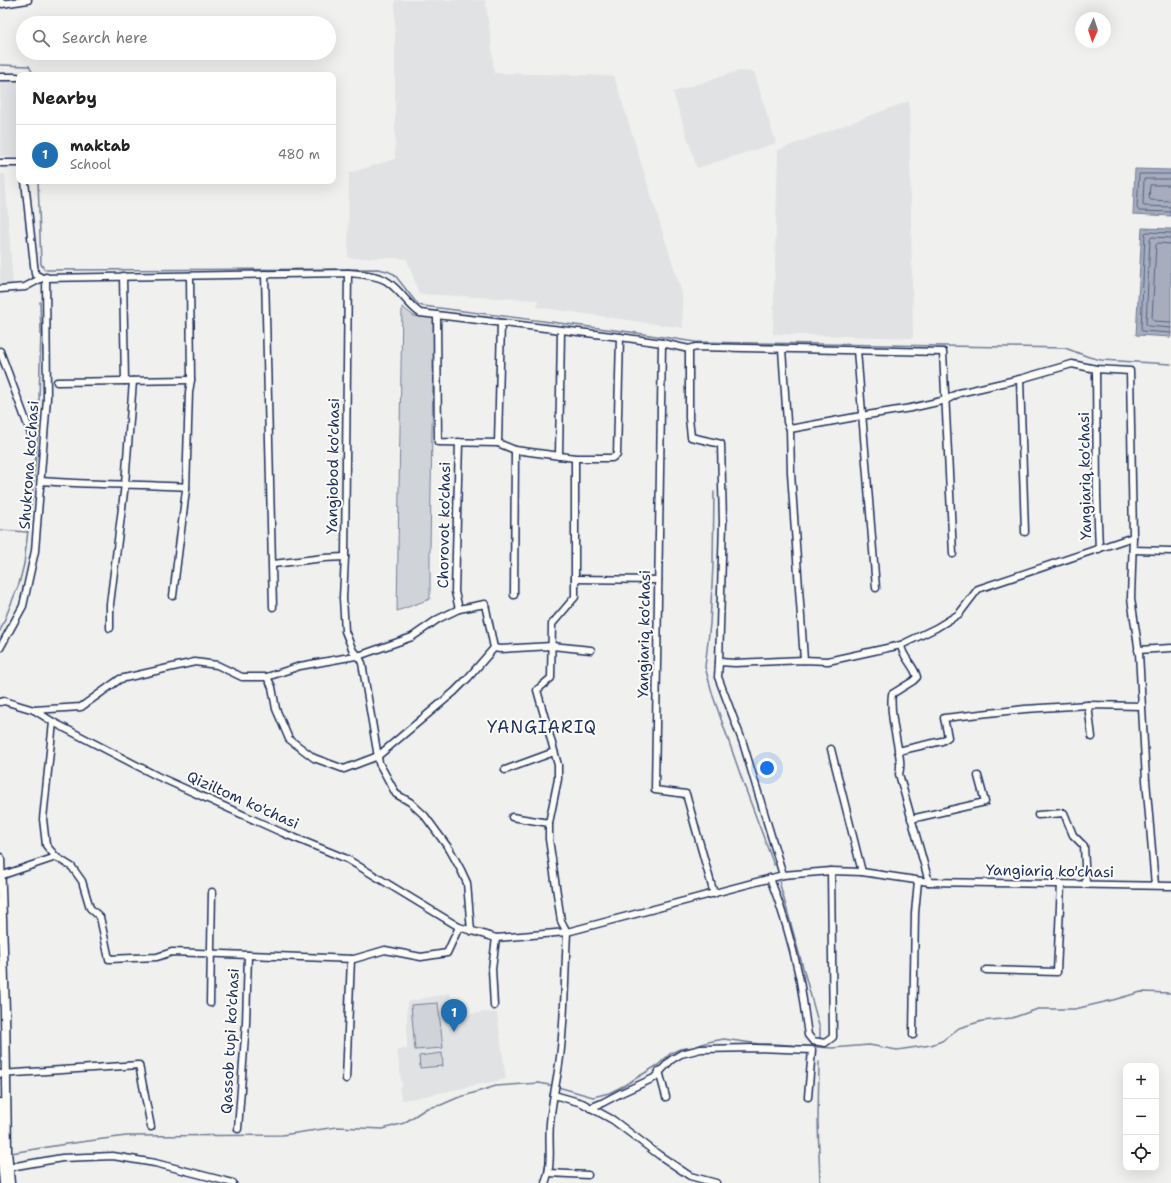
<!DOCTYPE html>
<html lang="en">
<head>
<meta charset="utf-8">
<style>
  :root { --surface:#fff; --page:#f6f6f6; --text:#222; --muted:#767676; --line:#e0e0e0; --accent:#1f6fb2 }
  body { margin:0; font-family:"Shantell Sans",sans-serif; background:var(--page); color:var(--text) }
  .controls { position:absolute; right:12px; bottom:12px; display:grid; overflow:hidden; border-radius:8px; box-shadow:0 4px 16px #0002 }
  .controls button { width:36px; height:36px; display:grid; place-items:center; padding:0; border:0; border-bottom:1px solid var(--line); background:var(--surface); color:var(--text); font:20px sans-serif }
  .compass { position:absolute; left:1075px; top:12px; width:36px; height:36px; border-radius:50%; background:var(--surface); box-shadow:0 4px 16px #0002; rotate:183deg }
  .you { position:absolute; left:767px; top:768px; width:14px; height:14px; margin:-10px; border:3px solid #fff; border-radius:50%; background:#1a73e8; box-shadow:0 0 0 6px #1a73e833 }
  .badge { display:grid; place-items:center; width:26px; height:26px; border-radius:50%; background:var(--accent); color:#fff; font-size:13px; font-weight:700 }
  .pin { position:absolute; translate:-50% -33px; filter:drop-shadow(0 1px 2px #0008) }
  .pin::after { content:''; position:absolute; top:21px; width:14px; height:12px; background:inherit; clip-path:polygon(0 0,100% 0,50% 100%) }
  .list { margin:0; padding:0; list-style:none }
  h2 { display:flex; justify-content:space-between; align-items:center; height:52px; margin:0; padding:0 16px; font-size:17px }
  h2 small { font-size:13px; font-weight:400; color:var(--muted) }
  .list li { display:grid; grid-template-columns:26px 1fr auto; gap:12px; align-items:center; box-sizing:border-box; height:60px; padding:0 16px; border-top:1px solid var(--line) }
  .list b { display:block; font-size:15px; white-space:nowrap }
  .list p { margin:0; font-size:13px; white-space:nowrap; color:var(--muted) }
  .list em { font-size:13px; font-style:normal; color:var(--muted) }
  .icon { flex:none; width:22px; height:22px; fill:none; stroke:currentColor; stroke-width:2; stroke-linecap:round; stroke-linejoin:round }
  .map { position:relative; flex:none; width:1171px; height:1183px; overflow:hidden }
  .search { position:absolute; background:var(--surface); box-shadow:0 4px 16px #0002; left:16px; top:16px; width:320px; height:44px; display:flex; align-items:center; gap:10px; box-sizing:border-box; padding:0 14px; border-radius:22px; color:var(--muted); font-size:15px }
  .panel { position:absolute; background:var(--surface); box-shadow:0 4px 16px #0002; left:16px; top:72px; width:320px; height:112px; border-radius:8px }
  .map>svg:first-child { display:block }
  .built { fill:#e0e2e3 }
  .green { fill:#d0d3d8; stroke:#76819b }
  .water { fill:#a7adbd; stroke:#6f7b97 }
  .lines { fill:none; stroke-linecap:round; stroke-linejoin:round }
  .shore { stroke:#536184; stroke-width:1 }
  .stream { stroke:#6f7b97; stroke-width:1.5 }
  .minor-casing { stroke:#1b2f5e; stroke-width:9 }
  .secondary-casing { stroke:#1b2f5e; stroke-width:11 }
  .minor { stroke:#fdfcf7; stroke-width:6 }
  .secondary { stroke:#fdfcf7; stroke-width:8 }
  .labels { text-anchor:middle; stroke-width:4; stroke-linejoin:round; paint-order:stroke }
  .street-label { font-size:15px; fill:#1b2f5e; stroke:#fdfcf7 }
  .quarter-label { font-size:17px; letter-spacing:1px; fill:#1b2f5e; stroke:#fdfcf7 }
</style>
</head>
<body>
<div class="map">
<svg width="1171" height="1183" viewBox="0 0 1171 1183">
  <rect width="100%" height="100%" fill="#f0f0ee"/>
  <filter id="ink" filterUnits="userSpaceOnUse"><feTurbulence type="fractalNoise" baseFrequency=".025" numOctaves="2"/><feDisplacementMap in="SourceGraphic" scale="8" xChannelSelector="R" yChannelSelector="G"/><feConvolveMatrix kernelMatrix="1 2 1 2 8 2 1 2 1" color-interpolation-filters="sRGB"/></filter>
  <g filter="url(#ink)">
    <g class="built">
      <path d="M 395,0 L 485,0 L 491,40 L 494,73 L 614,76 L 682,294 L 683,328 L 537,307 L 538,300 L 419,294 L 407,259 L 395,258 L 348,258 L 349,173 L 395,159 Z"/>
      <path d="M 738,71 L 754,72 L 776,143 L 697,168 L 673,92 Z"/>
      <path d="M 0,81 L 18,81 L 19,157 L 0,156 Z"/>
      <path d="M 909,101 L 913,338 L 773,334 L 778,150 Z"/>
      <path d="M 0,174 L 5,174 L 13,286 L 0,286 Z"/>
      <path d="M 450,993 L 456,1016 L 485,1012 L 497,1013 L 506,1079 L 415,1098 L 402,1100 L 399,1088 L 402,1086 L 397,1049 L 407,1049 L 407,1002 Z"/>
    </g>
    <g class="green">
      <path d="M 402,307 L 414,316 L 434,318 L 430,548 L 430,599 L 397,611 Z"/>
      <path d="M 438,1003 L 443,1048 L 415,1050 L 411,1005 Z"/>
      <path d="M 442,1053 L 443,1066 L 420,1068 L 419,1056 Z"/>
    </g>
    <g class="water">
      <path d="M 1135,169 L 1171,170 L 1171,216 L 1133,214 Z"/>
      <path d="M 1142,228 L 1171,229 L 1171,337 L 1136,335 Z"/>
    </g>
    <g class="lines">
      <g class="shore">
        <path d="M 1171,174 L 1139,174 L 1137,208 L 1139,211 L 1171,212"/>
        <path d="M 1171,179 L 1144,179 L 1143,204 L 1144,206 L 1171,207"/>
        <path d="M 1171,185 L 1150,185 L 1149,198 L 1151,200 L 1171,201"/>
        <path d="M 1171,233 L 1147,232 L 1145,233 L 1141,329 L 1142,331 L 1171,333"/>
        <path d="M 1171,238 L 1152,237 L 1150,239 L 1146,324 L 1148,326 L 1171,328"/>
        <path d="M 1171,244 L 1158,243 L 1156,245 L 1152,319 L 1154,321 L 1171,322"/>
      </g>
      <g class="stream">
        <path d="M 0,65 L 29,66 L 34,75"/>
        <path d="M 38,181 L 41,264 L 44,269 L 46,270 L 378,269 L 387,271 L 394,274 L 415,301 L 419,305 L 423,306 L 630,332 L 695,342 L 1065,348 L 1089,357 L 1101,360 L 1171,364"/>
        <path d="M 714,492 L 713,565 L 710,624 L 705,667 L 713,696 L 744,785 L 774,865"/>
        <path d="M 0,530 L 27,532"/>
        <path d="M 0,631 L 19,584 L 24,564 L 32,497 L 38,433 L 41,332 L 40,302"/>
        <path d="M 779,881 L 820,1029 L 820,1039"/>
        <path d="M 819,1062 L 818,1122 L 820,1183"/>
        <path d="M 558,1087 L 593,1097 L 609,1093 L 623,1086 L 658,1065 L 671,1053 L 680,1049 L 694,1047 L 708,1042 L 724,1039 L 759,1044 L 774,1044 L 832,1048 L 869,1045 L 897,1050 L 931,1045 L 942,1041 L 959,1028 L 982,1021 L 1012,1018 L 1038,1009 L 1075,1009 L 1113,1000 L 1141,992 L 1171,993"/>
        <path d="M 11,1153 L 66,1144 L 126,1136 L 282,1135 L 337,1127 L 383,1129 L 404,1123 L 427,1108 L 441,1105 L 457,1098 L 496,1086 L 539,1083 L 554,1086"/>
      </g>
      <g class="minor-casing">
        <g id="minor">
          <path d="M 0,0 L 2,4 L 28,0"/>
          <path d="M 0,77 L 17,77"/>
          <path d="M 0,163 L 19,163"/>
          <path d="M 25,181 L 35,274 L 42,278 L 348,273 C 359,274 379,275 388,282 C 401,291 407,304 420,313 L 620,337 L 662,343 L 689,349 L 696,347 L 943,352 L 953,554"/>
          <path d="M 348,273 L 345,557 L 343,598 L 345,631 L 353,651 L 358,655 L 362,663 L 379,763 L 396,794 L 410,802 L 425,816 L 450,850 L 461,870 L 467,883 L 471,931"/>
          <path d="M 265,274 L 273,607"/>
          <path d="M 123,276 L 125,381"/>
          <path d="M 0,289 L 25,287 L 42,278"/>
          <path d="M 437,315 L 438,442 L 498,443 L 515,450 L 575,458 L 612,458 L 617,455 L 620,337"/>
          <path d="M 662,343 L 655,790 L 686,794 L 714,894"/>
          <path d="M 689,349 L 689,418 L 691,437 L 721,444 L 723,522 L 719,662 L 718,677 L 743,743 L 783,875"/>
          <path d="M 782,349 L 787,422 L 790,429 L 791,473 L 804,660"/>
          <path d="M 857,350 L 876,588"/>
          <path d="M 0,351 L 31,434"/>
          <path d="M 1096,369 L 1097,497 L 1099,549"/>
          <path d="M 1020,379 L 1025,532"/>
          <path d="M 57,382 L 191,380"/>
          <path d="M 790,429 L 861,416 L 911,408 L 946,400 L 959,393 L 1020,379 L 1072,364 L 1096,369 L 1130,371 L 1133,537 L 1131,598 L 1139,653 L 1146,780 L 1155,885"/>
          <path d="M 498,443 L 501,323"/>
          <path d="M 559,456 L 561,330"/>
          <path d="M 41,481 C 89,485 138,484 186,487"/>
          <path d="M 1133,550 L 1171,551"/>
          <path d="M 273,564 L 324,558 L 345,557"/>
          <path d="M 575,579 L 658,580"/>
          <path d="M 514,595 L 515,450"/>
          <path d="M 173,596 L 186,490 L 189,392 L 191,380 L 190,276"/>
          <path d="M 459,609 L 455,592 L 459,442"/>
          <path d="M 110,628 L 110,604 L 125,484 L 133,381"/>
          <path d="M 901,645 C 902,657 914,665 917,677 L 913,681 L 892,694 C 890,709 894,728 897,743 C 899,754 902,764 899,774 L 929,882"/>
          <path d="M 0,648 L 23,606 L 35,551 L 47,398 L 46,277"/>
          <path d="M 494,648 L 500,649 L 552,646 L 591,650"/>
          <path d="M 1138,650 L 1171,648"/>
          <path d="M 719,662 L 735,663 L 804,660 L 828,661 L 901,645 L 936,628 L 959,614 L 978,589 L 1133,537"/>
          <path d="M 267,677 L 272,687 L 276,709 L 289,739 L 314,758 L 344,769 L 378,756 L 454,692 L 468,678 L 494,648"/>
          <path d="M 0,702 L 4,701 L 34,710 L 53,722 L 157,776 L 283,833 L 347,859 L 459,927 L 496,938 L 567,932 L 783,875 L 831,871 L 862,872 L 929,882 L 1171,886"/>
          <path d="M 1088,705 L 1092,737"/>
          <path d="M 34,710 L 81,707 L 120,679 L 195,662 L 217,665 L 242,677 L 267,677 L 300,666 L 361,655 L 412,637 L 438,619 L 459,609 L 485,604 L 494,648"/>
          <path d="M 53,722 L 43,819 L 46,845 L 56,857 L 72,867 L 82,881 L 90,908 L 100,917 L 109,959 L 157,957 L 172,952 L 354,959 L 385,950 L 421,957 L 447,953 L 459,927"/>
          <path d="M 831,749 L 862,872"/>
          <path d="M 898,751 L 942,741 L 948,737 L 944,718 L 1025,709 L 1088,705 L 1142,706"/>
          <path d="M 505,770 L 554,752"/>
          <path d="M 1038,815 L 1064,813 L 1073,835 L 1084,846 L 1086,884"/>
          <path d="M 512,817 L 549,823"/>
          <path d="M 911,819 L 985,802 L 978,776"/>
          <path d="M 0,876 L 56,857"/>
          <path d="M 770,878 C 782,909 792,943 799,976 C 803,996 805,1016 808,1035 L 813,1041 L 825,1043 L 833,1037 L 831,871"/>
          <path d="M 986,970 L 1057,972 L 1061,884"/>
          <path d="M 210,1003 L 212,892"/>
          <path d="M 494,1006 L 492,969 L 496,938"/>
          <path d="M 913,1035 L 915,913 L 918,881"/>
          <path d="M 659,1071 L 666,1097"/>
          <path d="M 0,1074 L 139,1065 L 151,1127"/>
          <path d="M 346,1079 L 351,959"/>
          <path d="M 554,1095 L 582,1103 L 613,1120 L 659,1155 L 690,1176 L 716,1183"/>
          <path d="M 590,1108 L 602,1103 L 621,1093 L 654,1078 L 671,1060 L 681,1054 L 701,1049 L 755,1048 L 812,1050 L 808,1097"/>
          <path d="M 238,1129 L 246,1023 L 248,955"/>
          <path d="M 5,1171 L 16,1166 L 62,1158 L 113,1156 L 155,1163 L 233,1183"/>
          <path d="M 549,1173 L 588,1175"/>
          <path d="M 545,1183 C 553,1164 548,1143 550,1123 C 552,1098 559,1073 561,1048 C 565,1010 565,971 567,932 L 561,921 L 549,839 L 549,823 L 558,779 L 558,765 L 537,690 L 551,678 L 552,624 L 575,597 L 575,458"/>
        </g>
      </g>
      <g class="secondary-casing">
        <g id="secondary">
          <path d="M 0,858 L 5,1012 L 7,1151 L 10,1183"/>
          <path d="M 0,1103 L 1,1152 L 4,1183"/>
        </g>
      </g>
      <use href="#minor" class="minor"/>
      <use href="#secondary" class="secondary"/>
    </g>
  </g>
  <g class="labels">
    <g class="street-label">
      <text transform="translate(29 465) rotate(-86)" y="5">Shukrona ko'chasi</text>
      <text transform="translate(333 466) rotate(-89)" y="5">Yangiobod ko'chasi</text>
      <text transform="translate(1085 476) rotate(-91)" y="5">Yangiariq ko'chasi</text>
      <text transform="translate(444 525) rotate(-89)" y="5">Chorovot ko'chasi</text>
      <text transform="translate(644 634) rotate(-89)" y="5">Yangiariq ko'chasi</text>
      <text transform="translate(243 800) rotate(24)" y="5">Qiziltom ko'chasi</text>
      <text transform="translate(1050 871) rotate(1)" y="5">Yangiariq ko'chasi</text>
      <text transform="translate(230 1041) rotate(-87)" y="5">Qassob tupi ko'chasi</text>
    </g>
    <g class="quarter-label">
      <text x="542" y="733">YANGIARIQ</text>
    </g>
  </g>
</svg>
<div class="controls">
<button>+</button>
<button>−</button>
<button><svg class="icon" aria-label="locate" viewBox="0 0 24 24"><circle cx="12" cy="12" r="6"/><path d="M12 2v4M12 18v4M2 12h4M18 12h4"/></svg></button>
</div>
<svg class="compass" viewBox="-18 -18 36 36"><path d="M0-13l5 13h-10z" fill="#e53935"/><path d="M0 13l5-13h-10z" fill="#767676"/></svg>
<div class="you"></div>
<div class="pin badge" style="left:454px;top:1032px">1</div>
<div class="search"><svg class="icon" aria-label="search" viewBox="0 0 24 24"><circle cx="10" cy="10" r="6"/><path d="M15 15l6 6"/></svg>Search here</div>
<section class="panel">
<h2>Nearby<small></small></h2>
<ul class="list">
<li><span class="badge">1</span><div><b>maktab</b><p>School</p></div><em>480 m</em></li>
</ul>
</section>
</div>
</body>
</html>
